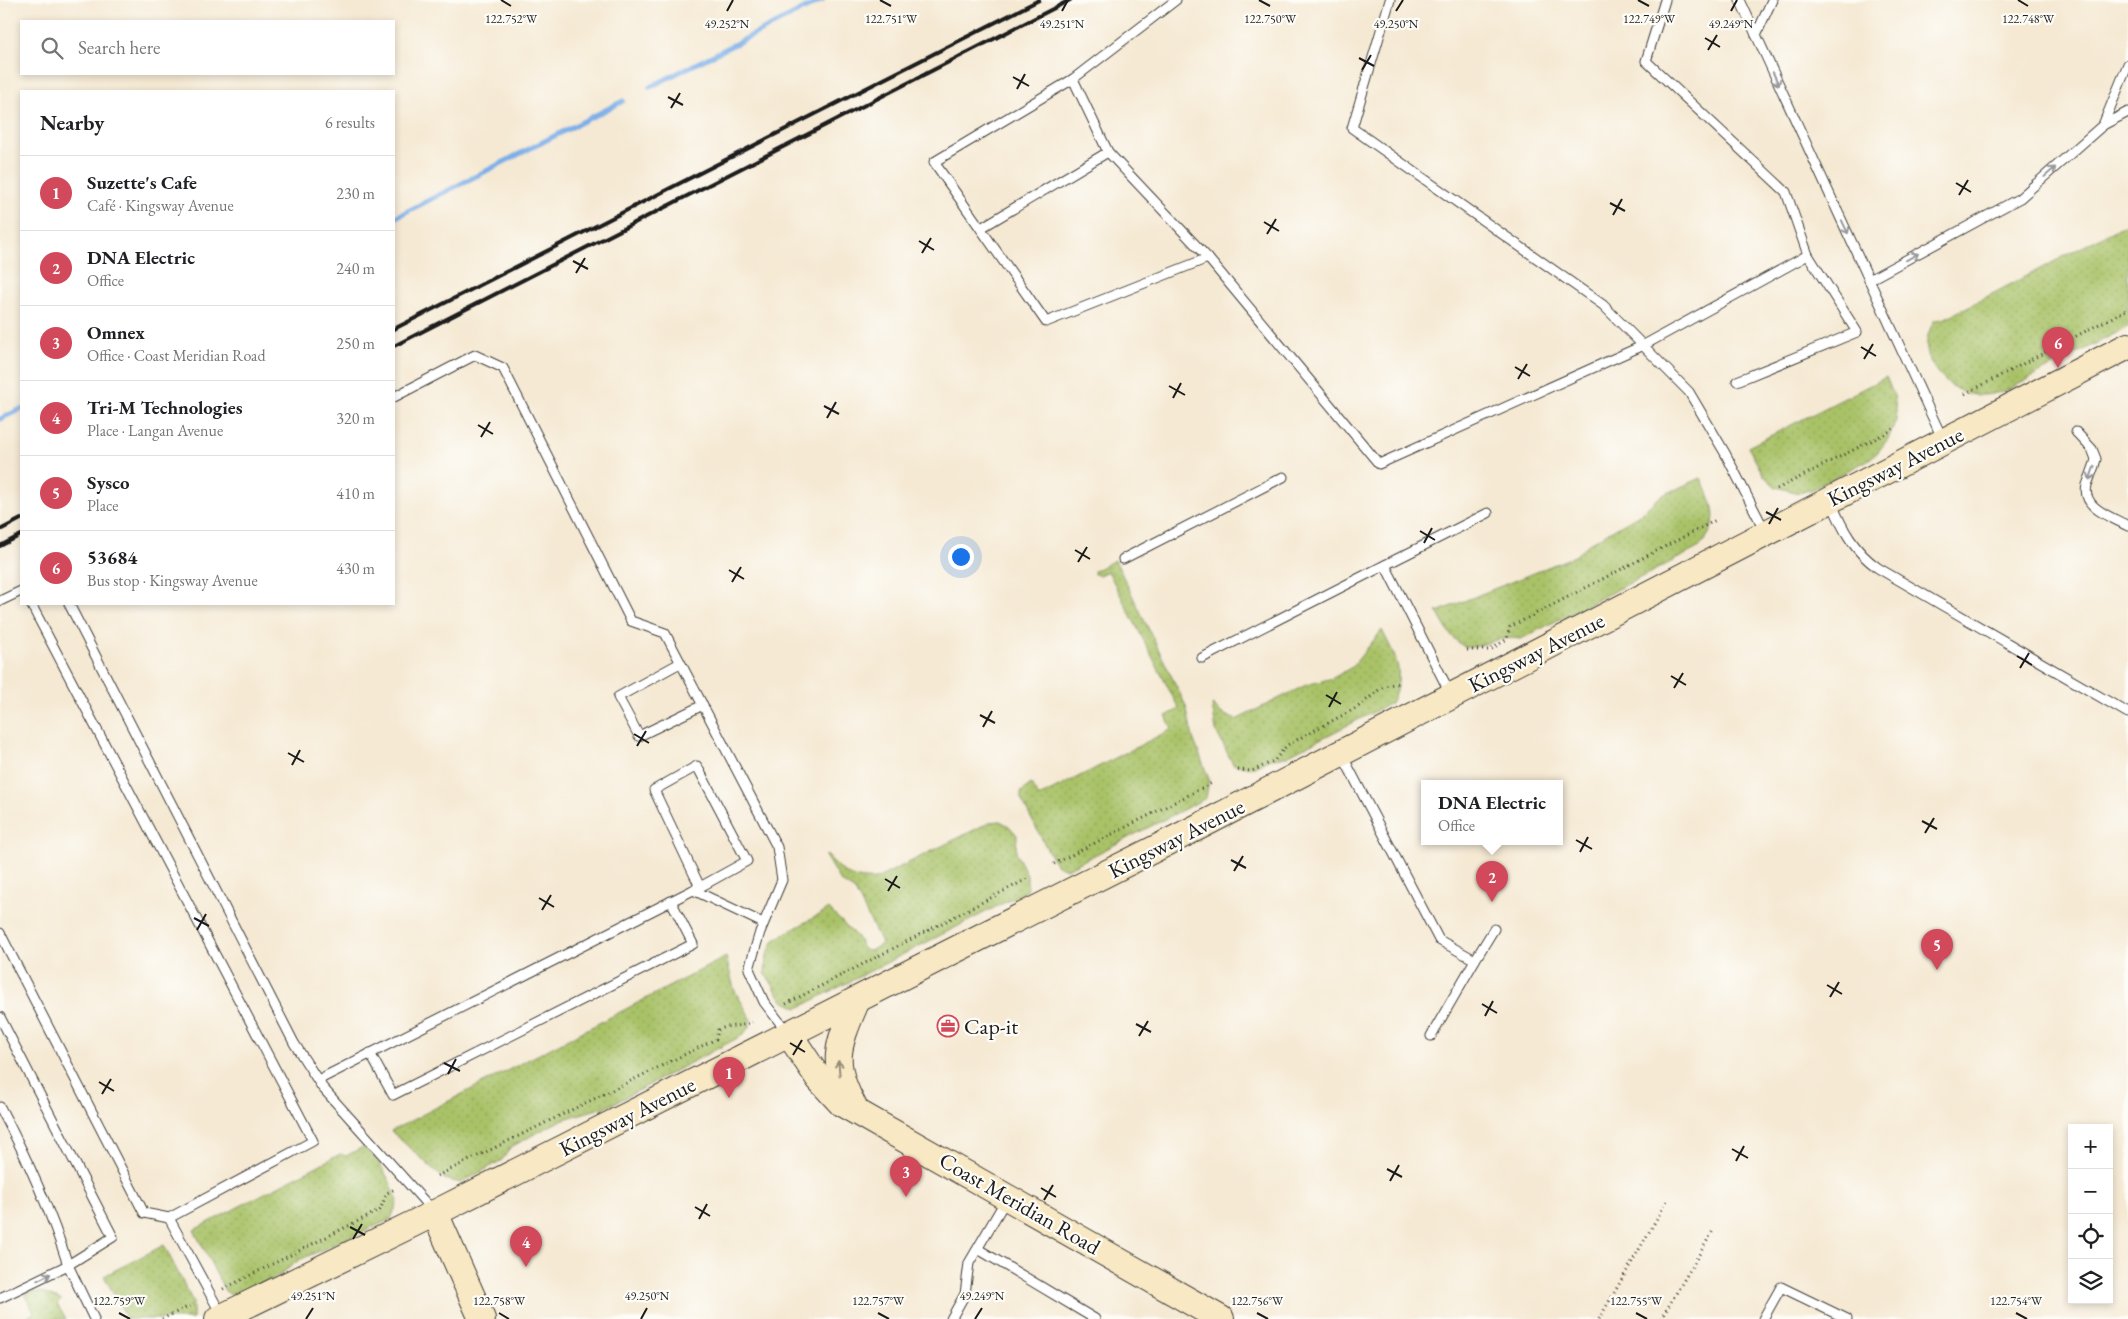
<!DOCTYPE html>
<html lang="en">
<head>
<meta charset="utf-8">
<style>
  :root { --surface:#fff; --page:#f2f2f2; --text:#202124; --muted:#757577; --line:#e0e0e0; --accent:#d1495b }
  body { margin:0; font-family:"EB Garamond",serif; background:var(--page); color:var(--text) }
  .controls { position:absolute; right:15px; bottom:15px; display:grid; overflow:hidden; border-radius:0px; box-shadow:0 2px 8px #0003 }
  .controls button { width:45px; height:45px; display:grid; place-items:center; padding:0; border:0; border-bottom:1px solid var(--line); background:var(--surface); color:var(--text); font:25px sans-serif }
  .you { position:absolute; left:960px; top:556px; width:18px; height:18px; margin:-12px; border:4px solid #fff; border-radius:50%; background:#1a73e8; box-shadow:0 0 0 8px #1a73e833 }
  .badge { display:grid; place-items:center; width:32px; height:32px; border-radius:50%; background:var(--accent); color:#fff; font-size:16px; font-weight:700 }
  .pin { position:absolute; translate:-50% -41px; filter:drop-shadow(0 1px 2px #0008) }
  .pin::after { content:''; position:absolute; top:26px; width:18px; height:15px; background:inherit; clip-path:polygon(0 0,100% 0,50% 100%) }
  .popup { position:absolute; left:1421px; top:780px; width:142px; height:65px; box-sizing:border-box; display:grid; place-content:center; border-radius:0px; background:var(--surface); filter:drop-shadow(0 1px 4px #0005); font-size:16px; white-space:nowrap; color:var(--muted) }
  .popup b { font-size:19px; color:var(--text) }
  .popup::after { content:''; position:absolute; left:50%; top:100%; margin-left:-10px; border:10px solid transparent; border-top-color:var(--surface) }
  .list { margin:0; padding:0; list-style:none }
  h2 { display:flex; justify-content:space-between; align-items:center; height:65px; margin:0; padding:0 20px; font-size:21px }
  h2 small { font-size:16px; font-weight:400; color:var(--muted) }
  .list li { display:grid; grid-template-columns:32px 1fr auto; gap:15px; align-items:center; box-sizing:border-box; height:75px; padding:0 20px; border-top:1px solid var(--line) }
  .list b { display:block; font-size:19px; white-space:nowrap }
  .list p { margin:0; font-size:16px; white-space:nowrap; color:var(--muted) }
  .list em { font-size:16px; font-style:normal; color:var(--muted) }
  .icon { flex:none; width:28px; height:28px; fill:none; stroke:currentColor; stroke-width:2; stroke-linecap:round; stroke-linejoin:round }
  .map { position:relative; flex:none; width:2128px; height:1319px; overflow:hidden }
  .search { position:absolute; background:var(--surface); box-shadow:0 2px 8px #0003; left:20px; top:20px; width:375px; height:55px; display:flex; align-items:center; gap:12px; box-sizing:border-box; padding:0 18px; border-radius:0px; color:var(--muted); font-size:19px }
  .panel { position:absolute; background:var(--surface); box-shadow:0 2px 8px #0003; left:20px; top:90px; width:375px; height:515px; border-radius:0px }
  .map>svg:first-child { display:block }
  .grass { fill:url(#grass-dots); stroke:#626f42 }
  .lines { fill:none; stroke-linecap:round; stroke-linejoin:round }
  .stream { stroke:#7bafe8; stroke-width:5 }
  .lane-casing { stroke:#3d3b37; stroke-width:11 }
  .secondary-casing { stroke:#3d3b37; stroke-width:28 }
  .path { stroke:#3d3b37; stroke-width:3; stroke-dasharray:1 4; stroke-linecap:butt }
  .lane { stroke:#fff; stroke-width:9 }
  .secondary { stroke:#f8e8c3; stroke-width:26 }
  .rail { stroke:#1c1c1c; stroke-width:4 }
  .oneway { stroke:#999 }
  .oneway2 { stroke:#958c78 }
  .ticks { fill:none; stroke:#1c1c1c; stroke-width:2 }
  .labels { text-anchor:middle; stroke-width:4.5; stroke-linejoin:round; paint-order:stroke }
  .street-label { font-size:22px; fill:#1c1c1c; stroke:#fdfcf7 }
  .poi-label { font-size:22px; fill:#1c1c1c; stroke:#fdfcf7; text-anchor:start }
  .ticks-label { font-size:12px; text-anchor:middle; fill:#1c1c1c; stroke:#fdfcf7; stroke-width:4.5; stroke-linejoin:round; paint-order:stroke }
</style>
</head>
<body>
<div class="map">
<svg width="2128" height="1319" viewBox="0 0 2128 1319">
  <defs>
    <pattern id="grass-dots" width="8" height="8" patternUnits="userSpaceOnUse" patternTransform="scale(1.25)"><rect width="8" height="8" fill="#a9c267"/><path d="M2 2h.1M6 6h.1" fill="none" stroke="#91a659" stroke-width="1.8" stroke-linecap="round"/></pattern>
  </defs>
  <rect width="100%" height="100%" fill="#fdfcf7"/>
  <filter id="ink" filterUnits="userSpaceOnUse"><feTurbulence type="fractalNoise" baseFrequency=".02" numOctaves="2"/><feDisplacementMap in="SourceGraphic" scale="10" xChannelSelector="R" yChannelSelector="G"/><feConvolveMatrix kernelMatrix="1 2 1 2 8 2 1 2 1" color-interpolation-filters="sRGB"/></filter>
  <filter id="wash" filterUnits="userSpaceOnUse"><feTurbulence type="fractalNoise" baseFrequency=".0096" numOctaves="4" result="noise"/><feDisplacementMap in="SourceGraphic" scale="20" xChannelSelector="R" yChannelSelector="G"/><feGaussianBlur stdDeviation="1.12" result="paint"/><feColorMatrix in="noise" values="0 0 0 0 0 0 0 0 0 0 0 0 0 0 0 0 0 1.4 0 .05"/><feComposite in="paint" operator="in"/></filter>
  <g filter="url(#wash)">
    <rect width="100%" height="100%" fill="#f5e9d3"/>
    <g class="grass">
      <path d="M 2128,223 L 2128,327 C 2102,341 2075,354 2049,368 C 2029,378 2005,395 1982,395 C 1963,396 1947,385 1936,371 C 1924,354 1924,339 1934,321 L 1948,317 Z"/>
      <path d="M 1886,377 L 1894,396 L 1896,409 L 1896,421 L 1888,439 L 1878,452 L 1868,460 L 1813,489 L 1799,493 L 1776,487 L 1764,476 L 1748,447 Z"/>
      <path d="M 1701,478 C 1715,506 1722,523 1698,548 L 1521,639 C 1474,633 1470,675 1437,612 L 1575,556 L 1590,543 L 1641,513 L 1661,496 Z"/>
      <path d="M 1115,560 L 1186,706 L 1193,738 L 1209,779 L 1206,798 L 1067,869 L 1057,865 L 1052,858 L 1021,799 L 1021,792 L 1031,784 L 1039,797 L 1172,729 L 1166,716 L 1179,709 L 1108,571 L 1099,575 L 1094,574 L 1094,571 Z"/>
      <path d="M 1382,630 C 1396,659 1406,671 1391,703 L 1287,756 L 1273,758 L 1250,768 L 1233,764 L 1216,731 L 1212,704 L 1221,713 L 1236,720 L 1306,685 L 1333,678 L 1352,667 Z"/>
      <path d="M 1000,821 L 1009,826 L 1017,835 L 1016,853 L 1027,875 L 1027,891 L 798,1008 L 783,1001 L 765,973 L 767,955 L 774,940 L 829,909 L 857,937 L 864,950 L 870,951 L 882,944 L 855,891 L 840,881 L 825,856 L 828,855 C 840,873 854,881 876,879 L 990,822 Z"/>
      <path d="M 726,957 L 734,989 L 751,1019 L 749,1027 L 743,1035 L 611,1105 L 564,1119 L 546,1128 L 511,1147 L 502,1160 L 461,1183 L 444,1179 L 391,1131 Z"/>
      <path d="M 363,1147 C 381,1160 390,1181 398,1201 L 391,1219 L 299,1260 L 276,1278 L 233,1296 L 225,1291 L 194,1230 L 340,1154 L 346,1156 Z"/>
      <path d="M 164,1245 L 193,1302 L 193,1319 L 127,1319 L 104,1276 Z"/>
      <path d="M 32,1292 L 41,1292 L 61,1300 L 57,1304 L 66,1319 L 22,1319 L 34,1313 L 25,1294 Z"/>
    </g>
    <g class="lines">
      <g class="stream">
        <path d="M 650,87 L 822,0"/>
        <path d="M 394,218 L 623,101"/>
        <path d="M 0,419 L 21,409"/>
      </g>
    </g>
  </g>
  <g filter="url(#ink)">
    <g class="lines">
      <g class="lane-casing">
        <g id="lane">
          <path d="M 1176,0 L 1073,79 L 934,162 L 1046,322 L 1208,258 L 1379,464 L 1644,345 L 1808,255 L 1786,192 L 1646,61 L 1665,0"/>
          <path d="M 1390,0 L 1352,128 L 1603,305 L 1689,392 L 1725,453 L 1765,531"/>
          <path d="M 1740,0 L 1943,440"/>
          <path d="M 1756,35 L 1772,0"/>
          <path d="M 1073,79 L 1108,152 L 1208,258"/>
          <path d="M 2103,125 L 2128,64"/>
          <path d="M 981,228 L 1108,152"/>
          <path d="M 1869,280 L 2020,198 L 2103,125 L 2128,112"/>
          <path d="M 1737,381 L 1857,332 L 1808,255"/>
          <path d="M 394,397 L 475,355 L 503,368 L 631,621 L 665,633 L 777,847 L 782,880 L 760,932 L 749,969 L 764,1002 L 788,1033"/>
          <path d="M 2076,432 L 2092,449 L 2096,459 C 2094,468 2090,476 2087,485 C 2081,508 2112,517 2128,526"/>
          <path d="M 1831,501 C 1842,529 1854,551 1878,568 L 2128,713"/>
          <path d="M 1123,559 L 1283,477"/>
          <path d="M 1385,565 L 1488,513"/>
          <path d="M 0,601 L 21,591"/>
          <path d="M 69,604 L 294,1043 L 322,1087 L 433,1211"/>
          <path d="M 1202,658 L 1385,565 L 1450,693"/>
          <path d="M 680,663 L 618,697 L 639,736 L 703,705"/>
          <path d="M 1342,755 L 1439,940 L 1475,960 L 1431,1036"/>
          <path d="M 693,890 L 700,887 L 747,861 L 697,766 L 654,790 L 700,887"/>
          <path d="M 0,933 L 144,1213 L 169,1218 L 313,1141 L 31,604"/>
          <path d="M 1475,960 L 1494,929"/>
          <path d="M 0,1017 L 113,1237 L 68,1265 L 94,1319"/>
          <path d="M 370,1053 L 393,1095 L 693,944 L 671,901"/>
          <path d="M 318,1080 L 693,890 L 763,923"/>
          <path d="M 0,1107 C 27,1158 50,1209 68,1265 L 0,1298"/>
          <path d="M 169,1218 L 221,1314"/>
          <path d="M 978,1249 L 1095,1319"/>
          <path d="M 951,1319 L 965,1294 L 969,1263 L 1007,1198"/>
          <path d="M 1763,1319 L 1781,1287 L 1847,1319"/>
        </g>
      </g>
      <g class="secondary-casing">
        <g id="secondary">
          <path d="M 789,1034 L 819,1079 L 841,1103 L 1221,1319"/>
          <path d="M 854,1107 C 829,1062 838,1045 857,1000"/>
          <path d="M 435,1213 L 482,1319"/>
          <path d="M 218,1319 L 435,1213 L 1202,825 L 2128,346"/>
        </g>
      </g>
      <g class="path">
        <path d="M 1965,394 L 2128,309"/>
        <path d="M 1777,489 L 1896,428"/>
        <path d="M 1467,650 L 1490,650 L 1507,639 L 1510,627 L 1716,520"/>
        <path d="M 1238,770 L 1252,771 L 1274,761 L 1287,745 L 1358,707 L 1380,689 L 1388,685 L 1401,683"/>
        <path d="M 1054,864 L 1212,783"/>
        <path d="M 786,1004 L 1029,878"/>
        <path d="M 437,1176 L 716,1039 L 718,1030 C 730,1024 739,1028 752,1022"/>
        <path d="M 223,1289 L 380,1210 L 387,1193 L 395,1189"/>
        <path d="M 162,1319 L 194,1304"/>
        <path d="M 1599,1319 L 1667,1201"/>
        <path d="M 1661,1319 L 1714,1229"/>
      </g>
      <use href="#lane" class="lane"/>
      <use href="#secondary" class="secondary"/>
      <g class="rail">
        <path d="M 394,329 L 1039,0"/>
        <path d="M 394,346 L 1070,0"/>
        <path d="M 0,530 L 21,519"/>
        <path d="M 0,546 L 21,535"/>
      </g>
    </g>
    <defs><path id="oneway-shaft" d="M-6 0H5M1.5-3L5.5 0L1.5 3" fill="none" stroke-width="1.6" stroke-linecap="round" stroke-linejoin="round" transform="scale(1.25)"/></defs>
    <g class="oneway">
      <use href="#oneway-shaft" transform="translate(1776 79) rotate(65)"/>
      <use href="#oneway-shaft" transform="translate(2050 172) rotate(-41)"/>
      <use href="#oneway-shaft" transform="translate(1845 227) rotate(65)"/>
      <use href="#oneway-shaft" transform="translate(1912 257) rotate(-29)"/>
      <use href="#oneway-shaft" transform="translate(2092 473) rotate(110)"/>
      <use href="#oneway-shaft" transform="translate(44 1277) rotate(-26)"/>
    </g>
    <use class="oneway2" href="#oneway-shaft" transform="translate(839 1068) rotate(-95)"/>
  </g>
  <path class="ticks" d="M 501,0 L 511,6M 880,0 L 891,6M 1259,0 L 1270,6M 1638,0 L 1649,6M 2018,0 L 2028,6M 727,11 L 733,0M 1062,11 L 1068,0M 1396,11 L 1403,0M 1731,11 L 1737,0M 1705,38 L 1720,47M 1708,50 L 1717,35M 1359,58 L 1374,66M 1362,70 L 1371,55M 1013,77 L 1029,86M 1017,89 L 1025,74M 668,97 L 683,105M 671,108 L 680,93M 1956,183 L 1971,192M 1959,195 L 1968,180M 1610,203 L 1625,211M 1613,215 L 1622,199M 1264,222 L 1279,231M 1267,234 L 1276,219M 919,241 L 934,250M 922,253 L 931,238M 573,261 L 588,269M 576,273 L 585,258M 1861,347 L 1876,356M 1864,359 L 1873,344M 1515,367 L 1530,376M 1518,379 L 1527,364M 1169,386 L 1185,395M 1173,398 L 1181,383M 824,406 L 839,414M 827,418 L 836,402M 478,425 L 493,434M 481,437 L 490,422M 1766,512 L 1781,520M 1769,524 L 1778,508M 1420,531 L 1435,540M 1424,543 L 1432,528M 1075,550 L 1090,559M 1078,562 L 1087,547M 729,570 L 744,579M 732,582 L 741,567M 2017,656 L 2032,665M 2020,668 L 2029,653M 1671,676 L 1686,685M 1674,688 L 1683,673M 1326,695 L 1341,704M 1329,707 L 1337,692M 980,715 L 995,723M 983,727 L 992,711M 634,734 L 649,743M 637,746 L 646,731M 288,753 L 304,762M 292,765 L 300,750M 1922,821 L 1937,829M 1925,833 L 1934,818M 1576,840 L 1592,849M 1580,852 L 1588,837M 1231,860 L 1246,868M 1234,871 L 1243,856M 885,879 L 900,888M 888,891 L 897,876M 539,898 L 554,907M 542,910 L 551,895M 194,918 L 209,926M 197,930 L 206,914M 1827,985 L 1842,994M 1830,997 L 1839,982M 1482,1004 L 1497,1013M 1485,1016 L 1493,1001M 1136,1024 L 1151,1032M 1139,1036 L 1148,1021M 790,1043 L 805,1052M 793,1055 L 802,1040M 444,1063 L 460,1071M 448,1074 L 456,1059M 99,1082 L 114,1091M 102,1094 L 111,1079M 1732,1149 L 1748,1158M 1736,1161 L 1744,1146M 1387,1169 L 1402,1177M 1390,1181 L 1399,1165M 1041,1188 L 1056,1197M 1044,1200 L 1053,1185M 695,1207 L 710,1216M 699,1219 L 707,1204M 350,1227 L 365,1235M 353,1239 L 362,1224M 119,1313 L 130,1319M 499,1313 L 509,1319M 878,1313 L 889,1319M 1257,1313 L 1268,1319M 1636,1313 L 1647,1319M 2016,1313 L 2027,1319M 306,1319 L 313,1308M 641,1319 L 647,1308M 975,1319 L 982,1308"/>
  <defs>
    <g id="office-ring" transform="scale(1.125)"><circle r="9.5" fill="#fdfcf7" stroke="#d1495b" stroke-width="1.5"/><path d="M-6-3h4V-5.5h4V-3h4V5H-6ZM-1-4.5V-3h2v-1.5ZM-6 0V1H6V0Z" fill="#d1495b"/></g>
  </defs>
  <g fill-rule="evenodd">
    <use href="#office-ring" x="948" y="1026"/>
  </g>
  <g class="labels">
    <g class="street-label">
      <text transform="translate(1895 466) rotate(-27)" y="8">Kingsway Avenue</text>
      <text transform="translate(1536 652) rotate(-27)" y="8">Kingsway Avenue</text>
      <text transform="translate(1176 838) rotate(-27)" y="8">Kingsway Avenue</text>
      <text transform="translate(627 1116) rotate(-27)" y="8">Kingsway Avenue</text>
      <text transform="translate(1020 1203) rotate(30)" y="8">Coast Meridian Road</text>
    </g>
    <g class="poi-label">
      <text x="964" y="1034">Cap-it</text>
    </g>
  </g>
  <g class="ticks-label">
    <text x="511" y="23">122.752°W</text>
    <text x="891" y="23">122.751°W</text>
    <text x="1270" y="23">122.750°W</text>
    <text x="1649" y="23">122.749°W</text>
    <text x="2028" y="23">122.748°W</text>
    <text x="727" y="28">49.252°N</text>
    <text x="1062" y="28">49.251°N</text>
    <text x="1396" y="28">49.250°N</text>
    <text x="1731" y="28">49.249°N</text>
    <text x="313" y="1300">49.251°N</text>
    <text x="647" y="1300">49.250°N</text>
    <text x="982" y="1300">49.249°N</text>
    <text x="119" y="1305">122.759°W</text>
    <text x="499" y="1305">122.758°W</text>
    <text x="878" y="1305">122.757°W</text>
    <text x="1257" y="1305">122.756°W</text>
    <text x="1636" y="1305">122.755°W</text>
    <text x="2016" y="1305">122.754°W</text>
  </g>
</svg>
<div class="controls">
<button>+</button>
<button>−</button>
<button><svg class="icon" aria-label="locate" viewBox="0 0 24 24"><circle cx="12" cy="12" r="6"/><path d="M12 2v4M12 18v4M2 12h4M18 12h4"/></svg></button>
<button><svg class="icon" aria-label="layers" viewBox="0 0 24 24"><path d="M12 4l9 5-9 5-9-5zM3 14l9 5 9-5"/></svg></button>
</div>
<div class="you"></div>
<div class="pin badge" style="left:729px;top:1098px">1</div>
<div class="pin badge" style="left:1492px;top:902px">2</div>
<div class="popup"><b>DNA Electric</b>Office</div>
<div class="pin badge" style="left:906px;top:1197px">3</div>
<div class="pin badge" style="left:526px;top:1267px">4</div>
<div class="pin badge" style="left:1937px;top:970px">5</div>
<div class="pin badge" style="left:2058px;top:368px">6</div>
<div class="search"><svg class="icon" aria-label="search" viewBox="0 0 24 24"><circle cx="10" cy="10" r="6"/><path d="M15 15l6 6"/></svg>Search here</div>
<section class="panel">
<h2>Nearby<small>6 results</small></h2>
<ul class="list">
<li><span class="badge">1</span><div><b>Suzette's Cafe</b><p>Café · Kingsway Avenue</p></div><em>230 m</em></li>
<li><span class="badge">2</span><div><b>DNA Electric</b><p>Office</p></div><em>240 m</em></li>
<li><span class="badge">3</span><div><b>Omnex</b><p>Office · Coast Meridian Road</p></div><em>250 m</em></li>
<li><span class="badge">4</span><div><b>Tri-M Technologies</b><p>Place · Langan Avenue</p></div><em>320 m</em></li>
<li><span class="badge">5</span><div><b>Sysco</b><p>Place</p></div><em>410 m</em></li>
<li><span class="badge">6</span><div><b>53684</b><p>Bus stop · Kingsway Avenue</p></div><em>430 m</em></li>
</ul>
</section>
</div>
</body>
</html>
